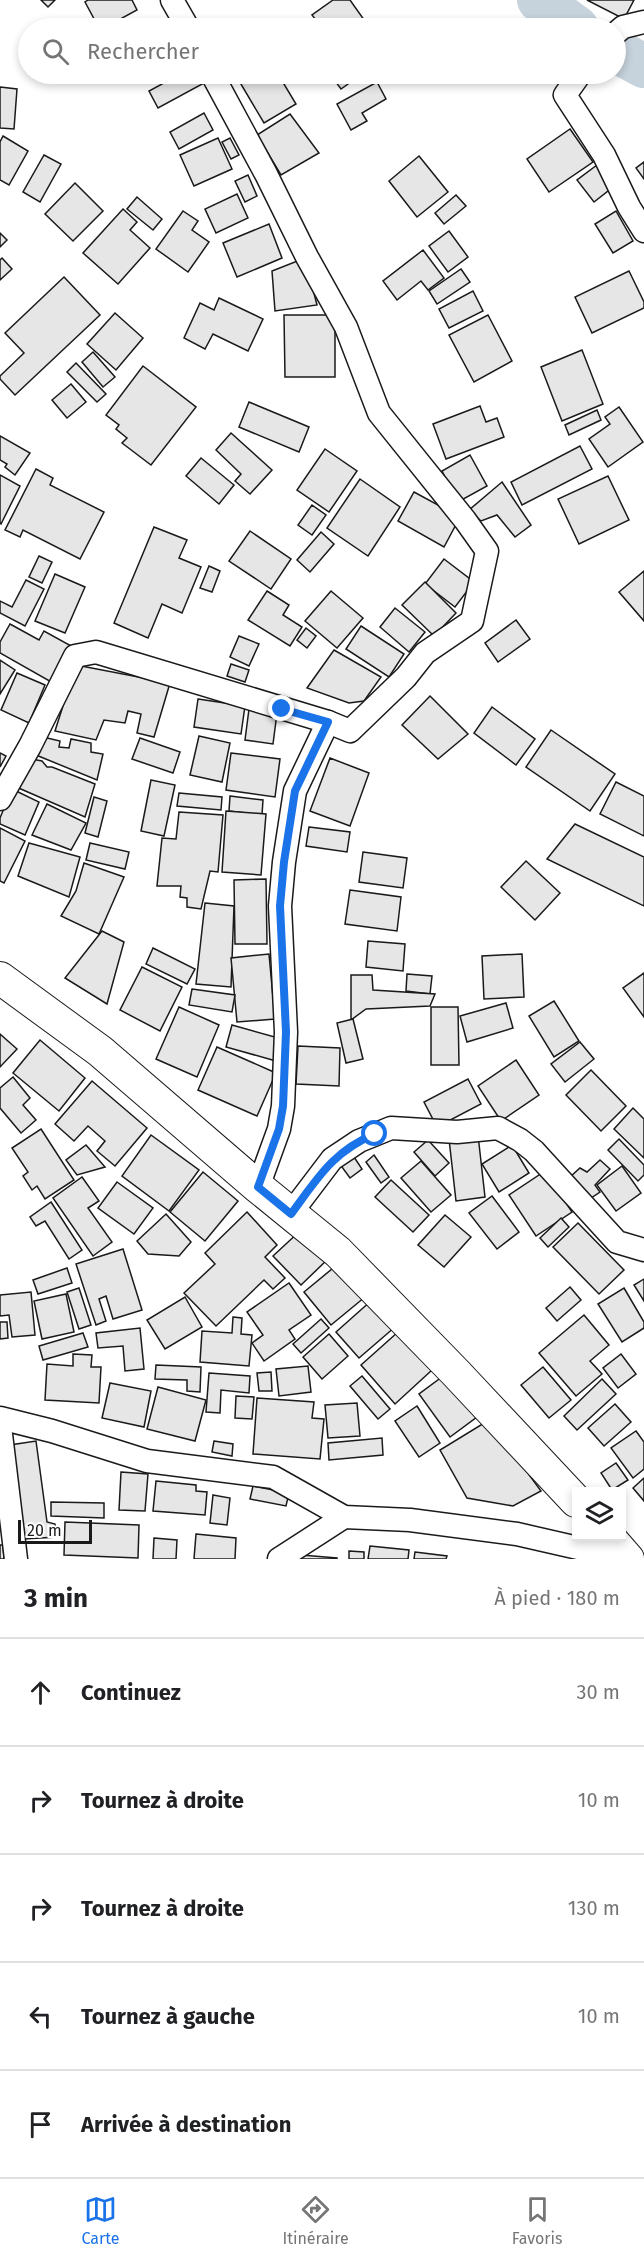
<!DOCTYPE html>
<html lang="fr">
<head>
<meta charset="utf-8">
<style>
  :root { --surface:#fff; --page:#f2f2f2; --text:#202124; --muted:#757577; --line:#e0e0e0; --accent:#1a73e8 }
  body { margin:0; font-family:"Fira Sans",sans-serif; background:var(--page); color:var(--text) }
  .controls { position:absolute; right:18px; bottom:18px; display:grid; overflow:hidden; border-radius:0px; box-shadow:0 3px 9px #0003 }
  .controls button { width:54px; height:54px; display:grid; place-items:center; padding:0; border:0; border-bottom:2px solid var(--line); background:var(--surface); color:var(--text); font:30px sans-serif }
  .scale { position:absolute; left:18px; bottom:15px; width:74px; box-sizing:border-box; padding-left:6px; border:3px solid #1a1a1a; border-top:0; font-size:16px; line-height:21px; white-space:nowrap; color:#1a1a1a; -webkit-text-stroke:4px #fff; paint-order:stroke }
  .stop { position:absolute; width:18px; height:18px; margin:-14px; border:4px solid #1a73e8; border-radius:50%; background:#fff }
  .stop.end { background:#1a73e8; border-color:#fff; box-shadow:0 2px 6px #0008 }
  .list { margin:0; padding:0; list-style:none }
  h2 { display:flex; justify-content:space-between; align-items:center; height:78px; margin:0; padding:0 24px; font-size:26px }
  h2 small { font-size:20px; font-weight:400; color:var(--muted) }
  .list li { display:grid; grid-template-columns:39px 1fr auto; gap:18px; align-items:center; box-sizing:border-box; height:108px; padding:0 24px; border-top:2px solid var(--line) }
  .list b { display:block; font-size:22px; white-space:nowrap }
  .list em { font-size:20px; font-style:normal; color:var(--muted) }
  .icon { flex:none; width:33px; height:33px; fill:none; stroke:currentColor; stroke-width:2; stroke-linecap:round; stroke-linejoin:round }
  .map { position:relative; flex:none; width:644px; height:1559px; overflow:hidden }
  .search { position:absolute; background:var(--surface); box-shadow:0 3px 9px #0003; left:18px; right:18px; top:18px; height:66px; display:flex; align-items:center; gap:15px; box-sizing:border-box; padding:0 21px; border-radius:33px; color:var(--muted); font-size:22px }
  .sheet { height:618px; background:var(--surface) }
  nav { display:flex; justify-content:space-around; align-items:center; box-sizing:border-box; height:84px; border-top:2px solid var(--line); background:var(--surface); font-size:16px; color:var(--muted) }
  nav a { display:grid; justify-items:center; gap:3px }
  nav .on { color:var(--accent) }
  .map>svg:first-child { display:block }
  .lines { fill:none; stroke-linecap:round; stroke-linejoin:round }
  .river { stroke:#c6d2dc; stroke-width:44 }
  .building { fill:#e6e6e6; stroke:#1a1a1a; stroke-width:1.5 }
  .street-casing { stroke:#1a1a1a; stroke-width:25 }
  .secondary-casing { stroke:#1a1a1a; stroke-width:34 }
  .street { stroke:#fff; stroke-width:22 }
  .secondary { stroke:#fff; stroke-width:32 }
  .route { stroke:#1a73e8; stroke-width:8 }
</style>
</head>
<body>
<div class="map">
<svg width="644" height="1559" viewBox="0 0 644 1559">
  <rect width="100%" height="100%" fill="#fff"/>
  <g class="lines">
    <g class="river">
      <path d="M 539,0 L 577,28"/>
      <path d="M 616,51 L 644,66"/>
    </g>
  </g>
  <g class="building">
    <path d="M 41,0 L 55,0 L 48,7 Z"/>
    <path d="M 88,0 L 132,0 L 137,10 L 104,28 L 99,28 L 85,2 Z"/>
    <path d="M 333,0 L 350,0 L 367,24 L 360,28 L 322,28 L 312,15 Z"/>
    <path d="M 587,0 L 634,0 L 624,19 Z"/>
    <path d="M 159,74 L 202,74 L 206,82 L 158,108 L 149,91 L 164,83 Z"/>
    <path d="M 235,74 L 278,74 L 296,104 L 264,123 Z"/>
    <path d="M 330,74 L 362,74 L 341,89 Z"/>
    <path d="M 377,82 L 386,99 L 362,113 L 367,121 L 351,130 L 337,104 Z"/>
    <path d="M 0,87 L 17,89 L 14,129 L 0,128 Z"/>
    <path d="M 204,113 L 213,130 L 179,149 L 170,132 Z"/>
    <path d="M 290,114 L 319,153 L 281,175 L 257,135 Z"/>
    <path d="M 570,129 L 593,162 L 549,192 L 527,159 Z"/>
    <path d="M 3,136 L 28,151 L 9,185 L 0,180 L 0,142 Z"/>
    <path d="M 218,138 L 232,169 L 194,186 L 180,155 Z"/>
    <path d="M 230,138 L 239,155 L 231,159 L 222,142 Z"/>
    <path d="M 44,155 L 61,164 L 40,202 L 23,192 Z"/>
    <path d="M 419,156 L 448,192 L 417,217 L 389,181 Z"/>
    <path d="M 644,162 L 644,179 L 636,168 Z"/>
    <path d="M 597,165 L 613,187 L 594,202 L 577,180 Z"/>
    <path d="M 248,175 L 257,196 L 245,202 L 235,181 Z"/>
    <path d="M 75,183 L 103,211 L 73,241 L 45,214 Z"/>
    <path d="M 237,194 L 248,218 L 216,233 L 205,209 Z"/>
    <path d="M 456,195 L 466,206 L 444,224 L 435,213 Z"/>
    <path d="M 137,197 L 162,219 L 153,230 L 127,209 Z"/>
    <path d="M 123,209 L 137,222 L 130,230 L 150,248 L 118,284 L 83,253 Z"/>
    <path d="M 183,211 L 198,221 L 192,230 L 209,242 L 188,272 L 156,249 Z"/>
    <path d="M 616,211 L 633,241 L 613,253 L 595,224 Z"/>
    <path d="M 269,224 L 282,258 L 237,277 L 223,243 Z"/>
    <path d="M 449,231 L 468,257 L 448,272 L 429,246 Z"/>
    <path d="M 0,233 L 7,240 L 0,247 Z"/>
    <path d="M 423,250 L 444,278 L 428,290 L 421,281 L 397,300 L 383,281 Z"/>
    <path d="M 2,258 L 12,269 L 0,280 L 0,260 Z"/>
    <path d="M 305,258 L 317,305 L 275,311 L 272,271 Z"/>
    <path d="M 461,269 L 470,282 L 437,304 L 429,291 Z"/>
    <path d="M 629,271 L 644,302 L 644,308 L 592,333 L 575,297 Z"/>
    <path d="M 64,277 L 100,315 L 15,395 L 0,379 L 0,376 L 24,353 L 5,333 Z"/>
    <path d="M 473,291 L 483,311 L 449,328 L 439,309 Z"/>
    <path d="M 219,298 L 263,319 L 248,351 L 213,334 L 205,349 L 184,338 L 200,303 L 214,310 Z"/>
    <path d="M 115,313 L 143,338 L 116,370 L 87,344 Z"/>
    <path d="M 284,315 L 335,315 L 335,377 L 285,377 Z"/>
    <path d="M 488,315 L 512,361 L 474,382 L 449,335 Z"/>
    <path d="M 582,350 L 603,404 L 562,421 L 541,367 Z"/>
    <path d="M 93,352 L 115,377 L 103,387 L 82,362 Z"/>
    <path d="M 76,363 L 106,394 L 97,402 L 67,372 Z"/>
    <path d="M 143,366 L 196,407 L 151,465 L 122,443 L 127,438 L 116,429 L 119,425 L 106,415 Z"/>
    <path d="M 71,384 L 86,402 L 67,418 L 52,400 Z"/>
    <path d="M 249,402 L 309,427 L 299,452 L 239,427 Z"/>
    <path d="M 480,406 L 486,422 L 497,418 L 504,437 L 446,459 L 433,424 Z"/>
    <path d="M 619,407 L 643,442 L 608,467 L 589,439 L 610,424 L 605,417 Z"/>
    <path d="M 597,410 L 601,420 L 569,435 L 565,425 Z"/>
    <path d="M 231,433 L 272,470 L 250,494 L 235,481 L 241,474 L 216,450 Z"/>
    <path d="M 0,436 L 30,453 L 15,475 L 5,467 L 7,464 L 0,460 Z"/>
    <path d="M 580,446 L 592,469 L 522,505 L 511,482 Z"/>
    <path d="M 325,449 L 357,471 L 329,512 L 297,490 Z"/>
    <path d="M 470,455 L 487,486 L 458,502 L 442,471 Z"/>
    <path d="M 201,458 L 234,485 L 219,504 L 186,476 Z"/>
    <path d="M 36,469 L 53,478 L 50,485 L 104,512 L 80,559 L 23,530 L 20,537 L 5,530 Z"/>
    <path d="M 0,475 L 20,486 L 1,524 L 0,523 Z"/>
    <path d="M 608,476 L 629,520 L 579,544 L 558,499 Z"/>
    <path d="M 360,479 L 400,507 L 368,556 L 327,528 Z"/>
    <path d="M 502,482 L 531,525 L 515,537 L 497,515 L 481,521 L 469,510 Z"/>
    <path d="M 414,492 L 460,517 L 444,547 L 398,521 Z"/>
    <path d="M 312,505 L 326,515 L 312,535 L 298,525 Z"/>
    <path d="M 154,527 L 187,540 L 179,558 L 201,567 L 182,613 L 162,604 L 148,638 L 114,623 Z"/>
    <path d="M 250,531 L 291,559 L 271,589 L 229,561 Z"/>
    <path d="M 321,532 L 334,544 L 310,572 L 297,560 Z"/>
    <path d="M 39,556 L 52,562 L 42,583 L 29,577 Z"/>
    <path d="M 444,559 L 474,582 L 455,607 L 425,584 Z"/>
    <path d="M 209,566 L 220,571 L 212,592 L 200,588 Z"/>
    <path d="M 644,571 L 644,621 L 619,592 Z"/>
    <path d="M 55,574 L 85,587 L 65,633 L 35,621 Z"/>
    <path d="M 26,580 L 44,589 L 25,626 L 0,613 L 0,601 L 12,607 Z"/>
    <path d="M 425,582 L 456,613 L 434,636 L 402,605 Z"/>
    <path d="M 267,591 L 289,605 L 283,615 L 302,627 L 290,646 L 248,620 Z"/>
    <path d="M 331,591 L 363,618 L 337,648 L 305,621 Z"/>
    <path d="M 395,608 L 425,632 L 409,652 L 380,627 Z"/>
    <path d="M 516,620 L 530,639 L 498,662 L 485,643 Z"/>
    <path d="M 10,624 L 39,640 L 44,631 L 73,647 L 53,683 L 0,653 L 0,642 Z"/>
    <path d="M 361,626 L 404,654 L 389,677 L 346,649 Z"/>
    <path d="M 306,628 L 316,636 L 307,648 L 297,640 Z"/>
    <path d="M 239,636 L 259,644 L 249,666 L 230,657 Z"/>
    <path d="M 334,650 L 381,677 L 364,701 L 349,703 L 307,688 Z"/>
    <path d="M 0,660 L 15,670 L 0,694 Z"/>
    <path d="M 231,664 L 249,670 L 245,682 L 227,676 Z"/>
    <path d="M 76,665 L 170,683 L 154,737 L 137,733 L 141,714 L 128,711 L 125,723 L 104,720 L 96,740 L 55,731 Z"/>
    <path d="M 17,673 L 45,685 L 29,723 L 1,710 Z"/>
    <path d="M 430,696 L 468,734 L 438,759 L 402,725 Z"/>
    <path d="M 198,699 L 245,706 L 241,734 L 194,727 Z"/>
    <path d="M 492,707 L 535,739 L 516,765 L 474,733 Z"/>
    <path d="M 249,709 L 277,713 L 273,744 L 245,740 Z"/>
    <path d="M 551,730 L 615,774 L 590,811 L 526,767 Z"/>
    <path d="M 199,736 L 230,743 L 222,782 L 190,775 Z"/>
    <path d="M 43,737 L 60,741 L 59,747 L 69,748 L 71,739 L 91,743 L 91,752 L 103,754 L 97,780 L 36,755 Z"/>
    <path d="M 140,738 L 180,752 L 173,773 L 132,759 Z"/>
    <path d="M 0,753 L 6,756 L 0,767 Z"/>
    <path d="M 231,753 L 280,759 L 275,797 L 226,790 Z"/>
    <path d="M 26,758 L 42,761 L 47,767 L 52,767 L 95,784 L 85,817 L 14,786 Z"/>
    <path d="M 330,758 L 369,773 L 350,826 L 310,811 Z"/>
    <path d="M 151,780 L 175,785 L 164,836 L 141,831 Z"/>
    <path d="M 616,782 L 644,796 L 644,836 L 600,814 Z"/>
    <path d="M 12,789 L 39,802 L 25,835 L 0,824 L 0,818 Z"/>
    <path d="M 179,793 L 222,797 L 221,810 L 177,806 Z"/>
    <path d="M 230,796 L 263,800 L 262,815 L 229,811 Z"/>
    <path d="M 94,797 L 107,801 L 98,837 L 85,833 Z"/>
    <path d="M 47,804 L 86,823 L 71,850 L 32,835 Z"/>
    <path d="M 226,811 L 266,814 L 261,875 L 222,872 Z"/>
    <path d="M 179,812 L 223,815 L 218,872 L 210,871 L 201,909 L 187,907 L 187,898 L 180,897 L 181,886 L 157,886 L 162,838 L 176,839 Z"/>
    <path d="M 575,824 L 644,857 L 644,906 L 547,859 Z"/>
    <path d="M 309,827 L 350,832 L 347,852 L 306,846 Z"/>
    <path d="M 0,828 L 25,841 L 4,883 L 0,881 Z"/>
    <path d="M 29,843 L 80,857 L 69,897 L 18,876 Z"/>
    <path d="M 90,843 L 129,852 L 125,869 L 86,860 Z"/>
    <path d="M 363,852 L 407,858 L 403,888 L 359,882 Z"/>
    <path d="M 526,861 L 560,893 L 535,920 L 501,887 Z"/>
    <path d="M 84,863 L 124,877 L 99,934 L 61,916 L 76,891 Z"/>
    <path d="M 266,879 L 267,944 L 235,944 L 234,880 Z"/>
    <path d="M 350,890 L 401,897 L 397,931 L 345,924 Z"/>
    <path d="M 205,903 L 234,906 L 231,987 L 196,984 Z"/>
    <path d="M 102,931 L 124,942 L 107,1004 L 65,978 Z"/>
    <path d="M 368,941 L 405,944 L 403,971 L 366,967 Z"/>
    <path d="M 153,948 L 195,969 L 187,984 L 146,964 Z"/>
    <path d="M 269,954 L 275,1019 L 237,1022 L 231,958 Z"/>
    <path d="M 522,954 L 524,997 L 484,999 L 482,956 Z"/>
    <path d="M 142,967 L 182,987 L 160,1031 L 120,1010 Z"/>
    <path d="M 644,973 L 644,1017 L 623,988 Z"/>
    <path d="M 407,974 L 432,976 L 430,994 L 406,991 Z"/>
    <path d="M 351,975 L 372,975 L 373,990 L 435,994 L 430,1006 L 366,1009 L 351,1020 Z"/>
    <path d="M 192,989 L 235,995 L 232,1012 L 189,1005 Z"/>
    <path d="M 554,1001 L 579,1041 L 554,1057 L 529,1016 Z"/>
    <path d="M 506,1003 L 513,1028 L 467,1042 L 460,1016 Z"/>
    <path d="M 179,1007 L 219,1025 L 197,1077 L 156,1059 Z"/>
    <path d="M 431,1007 L 458,1007 L 459,1065 L 431,1065 Z"/>
    <path d="M 353,1019 L 363,1059 L 346,1063 L 337,1023 Z"/>
    <path d="M 232,1025 L 282,1039 L 276,1061 L 226,1047 Z"/>
    <path d="M 0,1034 L 17,1049 L 0,1067 Z"/>
    <path d="M 40,1040 L 85,1078 L 59,1111 L 13,1073 Z"/>
    <path d="M 580,1042 L 594,1059 L 565,1082 L 551,1064 Z"/>
    <path d="M 298,1046 L 340,1048 L 339,1086 L 296,1084 Z"/>
    <path d="M 217,1047 L 276,1073 L 257,1116 L 198,1090 Z"/>
    <path d="M 516,1060 L 539,1095 L 501,1121 L 478,1086 Z"/>
    <path d="M 591,1070 L 626,1106 L 601,1131 L 566,1095 Z"/>
    <path d="M 13,1077 L 30,1098 L 23,1105 L 36,1120 L 21,1133 L 0,1108 L 0,1088 Z"/>
    <path d="M 468,1079 L 481,1104 L 437,1127 L 424,1102 Z"/>
    <path d="M 92,1081 L 147,1128 L 115,1166 L 97,1151 L 105,1141 L 88,1126 L 74,1141 L 55,1124 Z"/>
    <path d="M 633,1108 L 644,1119 L 644,1158 L 614,1129 Z"/>
    <path d="M 41,1129 L 74,1180 L 45,1199 L 37,1186 L 32,1190 L 23,1176 L 28,1172 L 12,1148 Z"/>
    <path d="M 151,1135 L 199,1170 L 169,1211 L 122,1176 Z"/>
    <path d="M 478,1135 L 485,1197 L 456,1201 L 449,1139 Z"/>
    <path d="M 619,1139 L 644,1165 L 644,1175 L 638,1181 L 608,1150 Z"/>
    <path d="M 428,1140 L 449,1163 L 435,1176 L 414,1152 Z"/>
    <path d="M 86,1145 L 105,1167 L 77,1175 L 66,1160 Z"/>
    <path d="M 512,1145 L 529,1173 L 499,1192 L 482,1164 Z"/>
    <path d="M 352,1154 L 362,1169 L 350,1178 L 339,1163 Z"/>
    <path d="M 374,1155 L 389,1177 L 381,1183 L 366,1162 Z"/>
    <path d="M 600,1160 L 610,1169 L 595,1185 L 600,1192 L 591,1198 L 570,1177 L 580,1168 L 587,1172 Z"/>
    <path d="M 421,1161 L 451,1195 L 431,1212 L 401,1178 Z"/>
    <path d="M 622,1166 L 641,1193 L 616,1211 L 597,1185 Z"/>
    <path d="M 545,1171 L 572,1212 L 536,1236 L 509,1195 Z"/>
    <path d="M 203,1172 L 238,1201 L 205,1241 L 170,1212 Z"/>
    <path d="M 82,1177 L 99,1201 L 88,1208 L 112,1242 L 93,1256 L 53,1198 Z"/>
    <path d="M 391,1180 L 429,1215 L 413,1232 L 375,1197 Z"/>
    <path d="M 117,1182 L 153,1208 L 134,1234 L 98,1208 Z"/>
    <path d="M 492,1196 L 519,1232 L 497,1249 L 469,1213 Z"/>
    <path d="M 51,1202 L 82,1250 L 69,1259 L 45,1221 L 36,1226 L 30,1217 Z"/>
    <path d="M 247,1212 L 277,1245 L 265,1257 L 285,1278 L 273,1289 L 264,1280 L 216,1326 L 184,1293 L 215,1264 L 205,1253 Z"/>
    <path d="M 166,1214 L 191,1242 L 179,1256 L 148,1254 L 137,1241 Z"/>
    <path d="M 445,1215 L 471,1237 L 444,1267 L 418,1245 Z"/>
    <path d="M 561,1218 L 569,1227 L 548,1247 L 540,1238 Z"/>
    <path d="M 578,1223 L 624,1270 L 599,1294 L 553,1247 Z"/>
    <path d="M 301,1230 L 328,1259 L 301,1285 L 273,1256 Z"/>
    <path d="M 123,1249 L 142,1310 L 113,1319 L 106,1296 L 99,1299 L 106,1321 L 96,1325 L 76,1264 Z"/>
    <path d="M 338,1264 L 365,1297 L 331,1325 L 304,1292 Z"/>
    <path d="M 67,1268 L 72,1283 L 38,1294 L 33,1280 Z"/>
    <path d="M 644,1279 L 644,1301 L 634,1285 Z"/>
    <path d="M 289,1283 L 311,1315 L 289,1330 L 295,1339 L 264,1361 L 252,1343 L 263,1335 L 247,1312 Z"/>
    <path d="M 570,1287 L 581,1300 L 557,1321 L 546,1308 Z"/>
    <path d="M 79,1288 L 91,1325 L 79,1329 L 67,1292 Z"/>
    <path d="M 624,1288 L 644,1322 L 644,1328 L 622,1342 L 598,1304 Z"/>
    <path d="M 31,1292 L 35,1335 L 12,1337 L 9,1315 L 0,1316 L 0,1295 Z"/>
    <path d="M 66,1294 L 74,1332 L 42,1339 L 34,1301 Z"/>
    <path d="M 185,1297 L 202,1327 L 165,1349 L 147,1320 Z"/>
    <path d="M 372,1300 L 395,1327 L 359,1358 L 336,1332 Z"/>
    <path d="M 584,1315 L 609,1345 L 590,1361 L 602,1374 L 576,1396 L 539,1353 Z"/>
    <path d="M 233,1317 L 242,1318 L 241,1334 L 252,1335 L 249,1366 L 200,1362 L 202,1331 L 232,1333 Z"/>
    <path d="M 321,1319 L 329,1328 L 301,1353 L 293,1344 Z"/>
    <path d="M 0,1322 L 7,1322 L 8,1338 L 0,1339 Z"/>
    <path d="M 140,1328 L 144,1369 L 125,1371 L 123,1346 L 98,1348 L 96,1333 Z"/>
    <path d="M 398,1332 L 432,1370 L 395,1404 L 361,1365 Z"/>
    <path d="M 83,1333 L 88,1347 L 43,1360 L 39,1346 Z"/>
    <path d="M 329,1334 L 348,1356 L 322,1379 L 303,1357 Z"/>
    <path d="M 73,1354 L 92,1355 L 91,1367 L 101,1367 L 99,1403 L 45,1400 L 47,1364 L 73,1366 Z"/>
    <path d="M 621,1354 L 636,1374 L 618,1388 L 603,1368 Z"/>
    <path d="M 156,1365 L 201,1367 L 200,1392 L 187,1391 L 187,1380 L 155,1379 Z"/>
    <path d="M 308,1366 L 311,1392 L 279,1396 L 276,1369 Z"/>
    <path d="M 543,1367 L 571,1400 L 549,1418 L 521,1385 Z"/>
    <path d="M 450,1371 L 481,1414 L 450,1437 L 419,1394 Z"/>
    <path d="M 271,1372 L 272,1391 L 259,1391 L 257,1373 Z"/>
    <path d="M 209,1373 L 250,1376 L 249,1393 L 221,1390 L 220,1413 L 206,1412 Z"/>
    <path d="M 362,1376 L 390,1409 L 378,1419 L 350,1386 Z"/>
    <path d="M 602,1379 L 616,1394 L 577,1430 L 564,1416 Z"/>
    <path d="M 110,1383 L 151,1391 L 144,1427 L 102,1418 Z"/>
    <path d="M 158,1387 L 206,1400 L 195,1441 L 147,1429 Z"/>
    <path d="M 236,1396 L 254,1397 L 252,1419 L 235,1418 Z"/>
    <path d="M 257,1398 L 314,1402 L 312,1418 L 324,1419 L 320,1459 L 253,1454 Z"/>
    <path d="M 357,1403 L 360,1436 L 328,1438 L 325,1405 Z"/>
    <path d="M 615,1404 L 631,1422 L 604,1446 L 588,1428 Z"/>
    <path d="M 417,1406 L 440,1443 L 419,1457 L 395,1421 Z"/>
    <path d="M 489,1420 L 541,1491 L 513,1506 L 467,1498 L 440,1450 Z"/>
    <path d="M 636,1431 L 644,1442 L 644,1469 L 633,1478 L 611,1448 Z"/>
    <path d="M 382,1438 L 383,1455 L 329,1460 L 328,1443 Z"/>
    <path d="M 36,1441 L 47,1522 L 55,1524 L 57,1537 L 24,1539 L 10,1445 Z"/>
    <path d="M 214,1441 L 233,1444 L 232,1456 L 212,1452 Z"/>
    <path d="M 616,1463 L 628,1480 L 612,1490 L 601,1473 Z"/>
    <path d="M 121,1472 L 148,1474 L 145,1511 L 119,1510 Z"/>
    <path d="M 644,1478 L 644,1501 L 633,1488 Z"/>
    <path d="M 156,1481 L 196,1485 L 196,1491 L 207,1492 L 205,1515 L 153,1511 Z"/>
    <path d="M 253,1486 L 289,1493 L 286,1506 L 250,1499 Z"/>
    <path d="M 213,1495 L 230,1498 L 227,1525 L 210,1523 Z"/>
    <path d="M 51,1502 L 104,1503 L 104,1518 L 51,1516 Z"/>
    <path d="M 65,1522 L 139,1525 L 138,1558 L 64,1555 Z"/>
    <path d="M 196,1534 L 236,1538 L 235,1559 L 194,1559 Z"/>
    <path d="M 154,1538 L 177,1540 L 176,1559 L 153,1559 Z"/>
    <path d="M 0,1545 L 3,1545 L 4,1559 L 0,1559 Z"/>
    <path d="M 370,1546 L 409,1550 L 408,1559 L 368,1559 Z"/>
    <path d="M 349,1551 L 364,1552 L 364,1559 L 349,1559 Z"/>
    <path d="M 415,1552 L 447,1556 L 446,1559 L 414,1559 Z"/>
    <path d="M 301,1555 L 337,1558 L 337,1559 L 300,1559 Z"/>
  </g>
  <g class="lines">
    <g class="street-casing">
      <g id="street">
        <path d="M 172,0 L 188,28"/>
        <path d="M 616,33 L 623,27 L 644,22"/>
        <path d="M 212,74 L 266,174 L 307,257 L 346,327 L 379,413 L 465,520 L 487,551 L 472,621 L 425,653 L 406,677 L 350,731 L 328,722 L 295,791 L 284,862 L 280,906 L 286,1032 L 283,1106 L 279,1129 L 258,1187"/>
        <path d="M 580,74 L 565,95 L 604,155 L 629,207 L 644,231"/>
        <path d="M 0,799 L 30,746 L 75,656 L 96,652 L 328,722"/>
        <path d="M 291,1213 L 332,1159 L 359,1141 L 391,1128 L 457,1132 L 498,1128 L 520,1140 L 534,1151 L 617,1242 L 644,1250"/>
        <path d="M 0,1418 L 52,1431 L 147,1461 L 273,1477 L 344,1517 L 410,1520 L 517,1534 L 626,1559"/>
        <path d="M 0,1426 L 16,1559"/>
        <path d="M 279,1559 L 344,1517"/>
      </g>
    </g>
    <g class="secondary-casing">
      <g id="secondary">
        <path d="M 0,978 L 100,1051 L 258,1187 L 338,1252 L 456,1373 L 576,1501"/>
        <path d="M 608,1536 L 628,1559"/>
      </g>
    </g>
    <use href="#street" class="street"/>
    <use href="#secondary" class="secondary"/>
  </g>
  <g class="lines">
    <path class="route" d="M 282,709 L 328,722 L 295,791 L 284,862 L 280,906 L 286,1032 L 283,1106 L 279,1129 L 258,1187 L 291,1214 C 317,1179 333,1151 375,1134"/>
  </g>
</svg>
<div class="controls">
<button><svg class="icon" aria-label="layers" viewBox="0 0 24 24"><path d="M12 4l9 5-9 5-9-5zM3 14l9 5 9-5"/></svg></button>
</div>
<div class="scale">20 m</div>
<div class="stop" style="left:375px;top:1134px"></div>
<div class="stop end" style="left:282px;top:709px"></div>
<div class="search"><svg class="icon" aria-label="search" viewBox="0 0 24 24"><circle cx="10" cy="10" r="6"/><path d="M15 15l6 6"/></svg>Rechercher</div>
</div>
<section class="sheet">
<h2>3 min<small>À pied · 180 m</small></h2>
<ul class="list">
<li><svg class="icon" aria-label="ahead" viewBox="0 0 24 24"><path d="M12 20V5M6 11l6-6 6 6"/></svg><div><b>Continuez</b></div><em>30 m</em></li>
<li><svg class="icon" aria-label="right" viewBox="0 0 24 24"><path d="M7 20v-9h11M14 6l5 5-5 5"/></svg><div><b>Tournez à droite</b></div><em>10 m</em></li>
<li><svg class="icon" aria-label="right" viewBox="0 0 24 24"><path d="M7 20v-9h11M14 6l5 5-5 5"/></svg><div><b>Tournez à droite</b></div><em>130 m</em></li>
<li><svg class="icon" aria-label="left" viewBox="0 0 24 24"><path d="M17 20v-9H6M10 6l-5 5 5 5"/></svg><div><b>Tournez à gauche</b></div><em>10 m</em></li>
<li><svg class="icon" aria-label="arrive" viewBox="0 0 24 24"><path d="M6 21V4h12l-3 4 3 4H6"/></svg><div><b>Arrivée à destination</b></div></li>
</ul>
</section>
<nav>
<a class="on"><svg class="icon" aria-label="map" viewBox="0 0 24 24"><path d="M3 6l6-2 6 2 6-2v14l-6 2-6-2-6 2zM9 4v14M15 6v14"/></svg>Carte</a>
<a><svg class="icon" aria-label="directions" viewBox="0 0 24 24"><path d="M12 3l9 9-9 9-9-9zM9 14v-3h6M13 9l2 2-2 2"/></svg>Itinéraire</a>
<a><svg class="icon" aria-label="saved" viewBox="0 0 24 24"><path d="M7 4h10v16l-5-4-5 4z"/></svg>Favoris</a>
</nav>
</body>
</html>
